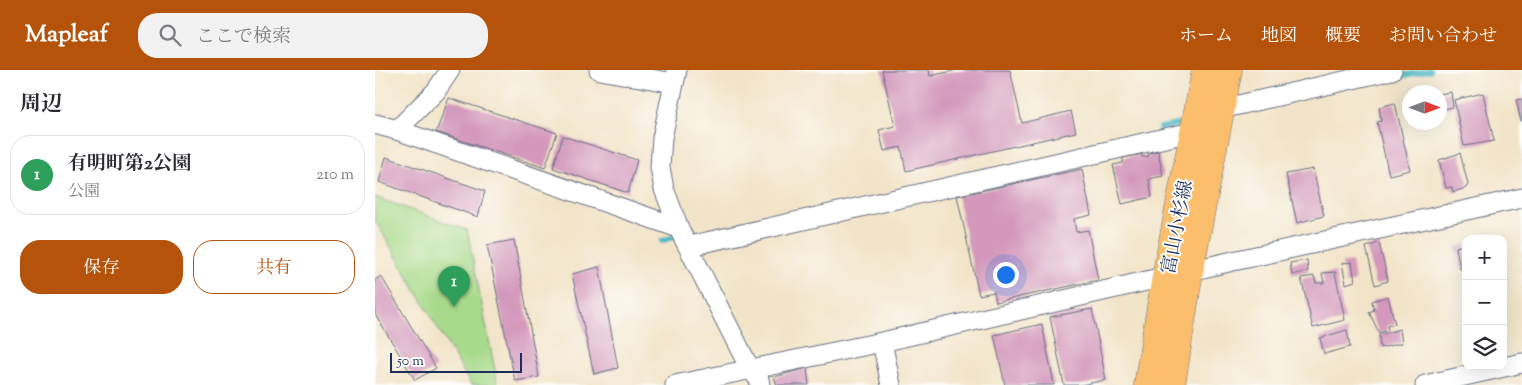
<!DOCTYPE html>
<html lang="ja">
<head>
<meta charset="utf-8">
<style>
  :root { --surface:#fff; --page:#f2f2f3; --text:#2b2b33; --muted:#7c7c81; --line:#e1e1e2; --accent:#b45309 }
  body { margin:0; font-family:"Sorts Mill Goudy","Noto Serif JP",serif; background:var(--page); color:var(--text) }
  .controls { position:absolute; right:15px; bottom:15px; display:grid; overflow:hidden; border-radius:10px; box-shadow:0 5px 20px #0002 }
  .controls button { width:45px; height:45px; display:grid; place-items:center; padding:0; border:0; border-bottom:1px solid var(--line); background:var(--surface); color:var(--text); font:25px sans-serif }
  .compass { position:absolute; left:1027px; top:15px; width:45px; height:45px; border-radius:50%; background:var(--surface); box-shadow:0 5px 20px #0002; rotate:90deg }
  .scale { position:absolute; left:15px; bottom:12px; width:132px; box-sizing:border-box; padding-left:5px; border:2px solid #1b2f5e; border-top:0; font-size:14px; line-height:18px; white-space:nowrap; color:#1b2f5e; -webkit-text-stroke:4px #fdfcf7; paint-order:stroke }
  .you { position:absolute; left:630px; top:204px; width:18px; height:18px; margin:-12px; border:4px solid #fff; border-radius:50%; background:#1a73e8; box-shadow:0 0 0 8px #1a73e833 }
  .badge { display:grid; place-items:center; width:32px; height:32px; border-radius:50%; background:var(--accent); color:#fff; font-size:16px; font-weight:700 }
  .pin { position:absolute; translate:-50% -41px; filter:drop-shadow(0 1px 2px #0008) }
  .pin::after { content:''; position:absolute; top:26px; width:18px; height:15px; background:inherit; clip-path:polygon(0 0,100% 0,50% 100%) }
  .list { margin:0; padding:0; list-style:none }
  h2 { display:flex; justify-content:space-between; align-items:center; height:65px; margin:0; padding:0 20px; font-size:21px }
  h2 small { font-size:16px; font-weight:400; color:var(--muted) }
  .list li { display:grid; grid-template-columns:32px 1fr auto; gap:15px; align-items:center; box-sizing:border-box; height:80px; margin:0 10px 10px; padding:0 10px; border:1px solid var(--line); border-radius:20px }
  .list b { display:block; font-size:19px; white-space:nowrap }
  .list p { margin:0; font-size:16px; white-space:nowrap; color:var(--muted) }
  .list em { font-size:16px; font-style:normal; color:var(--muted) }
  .actions { display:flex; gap:10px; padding:15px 20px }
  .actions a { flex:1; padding:11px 0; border:1px solid var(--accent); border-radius:20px; text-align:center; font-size:18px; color:var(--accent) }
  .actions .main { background:var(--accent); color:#fff }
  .icon { flex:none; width:28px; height:28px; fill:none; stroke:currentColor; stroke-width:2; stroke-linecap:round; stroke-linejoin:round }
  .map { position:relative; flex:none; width:1147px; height:315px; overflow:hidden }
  header { display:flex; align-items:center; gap:30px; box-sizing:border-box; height:70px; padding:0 25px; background:var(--accent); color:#fff }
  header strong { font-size:24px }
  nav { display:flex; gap:28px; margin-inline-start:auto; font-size:18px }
  .search { width:350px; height:45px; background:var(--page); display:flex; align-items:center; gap:12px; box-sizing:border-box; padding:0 18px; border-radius:20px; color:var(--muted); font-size:19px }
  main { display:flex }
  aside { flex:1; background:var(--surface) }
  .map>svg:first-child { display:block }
  .green { fill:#a7da8a; stroke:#618474 }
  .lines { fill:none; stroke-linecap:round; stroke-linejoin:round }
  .stream { stroke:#4ab8c2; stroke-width:5.5 }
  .building { fill:#d398bb }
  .street-casing { stroke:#666e83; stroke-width:21 }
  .primary-casing { stroke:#666e83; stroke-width:29 }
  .street { stroke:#fff; stroke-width:19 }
  .primary { stroke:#fabe6d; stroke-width:28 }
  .labels { text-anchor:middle; stroke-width:4; stroke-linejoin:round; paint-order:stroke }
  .street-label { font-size:19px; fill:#1b2f5e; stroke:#fdfcf7 }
</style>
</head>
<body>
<header>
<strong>Mapleaf</strong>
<div class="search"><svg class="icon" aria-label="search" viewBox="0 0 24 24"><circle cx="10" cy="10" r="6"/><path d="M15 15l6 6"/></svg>ここで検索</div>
<nav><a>ホーム</a><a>地図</a><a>概要</a><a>お問い合わせ</a></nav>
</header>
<main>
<aside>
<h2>周辺<small></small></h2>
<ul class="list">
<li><span class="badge" style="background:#2e9e5b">1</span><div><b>有明町第2公園</b><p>公園</p></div><em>210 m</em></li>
</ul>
<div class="actions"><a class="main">保存</a><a>共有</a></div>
</aside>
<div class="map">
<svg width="1147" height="315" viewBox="0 0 1147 315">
  <rect width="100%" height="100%" fill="#fdfcf7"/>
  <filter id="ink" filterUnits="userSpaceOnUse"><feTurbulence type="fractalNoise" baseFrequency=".02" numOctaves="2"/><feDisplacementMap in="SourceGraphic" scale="10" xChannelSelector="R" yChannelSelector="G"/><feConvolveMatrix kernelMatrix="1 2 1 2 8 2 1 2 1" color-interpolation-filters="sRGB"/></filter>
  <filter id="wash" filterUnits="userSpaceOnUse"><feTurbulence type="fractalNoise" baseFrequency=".0096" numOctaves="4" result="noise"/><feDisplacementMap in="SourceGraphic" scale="20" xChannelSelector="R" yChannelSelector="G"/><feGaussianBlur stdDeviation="1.12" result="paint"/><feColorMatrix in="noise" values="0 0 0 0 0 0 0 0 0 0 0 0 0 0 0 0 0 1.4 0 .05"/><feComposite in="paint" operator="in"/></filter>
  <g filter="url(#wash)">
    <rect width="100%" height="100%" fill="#f2e4c8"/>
    <path class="green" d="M 0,127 L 92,160 L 123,315 L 96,315 L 0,150 Z"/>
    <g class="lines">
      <g class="stream">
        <path d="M 1017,8 L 1055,0"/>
        <path d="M 785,58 L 805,54"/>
        <path d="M 287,171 L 300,166"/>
      </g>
    </g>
    <g id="blocks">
      <g class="building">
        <path d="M 507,0 L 554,0 L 555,6 L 582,0 L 635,0 L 647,53 L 696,41 L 701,62 L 531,101 L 526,77 L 509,81 L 504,60 L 520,56 Z"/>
        <path d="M 1076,22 L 1078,37 L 1064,40 L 1064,24 Z"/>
        <path d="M 1108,23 L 1119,71 L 1089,76 L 1079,30 Z"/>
        <path d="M 74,28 L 182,63 L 170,98 L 61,62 Z"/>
        <path d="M 1147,29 L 1147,51 L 1146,51 L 1141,30 Z"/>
        <path d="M 1020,33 L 1035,100 L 1014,105 L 1002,52 L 1006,51 L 1004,37 Z"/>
        <path d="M 188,66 L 262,90 L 253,123 L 178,98 Z"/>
        <path d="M 783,81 L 788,106 L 774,109 L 777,127 L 747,134 L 738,95 L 748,93 L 748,88 L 767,84 L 767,87 L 774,86 L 773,83 Z"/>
        <path d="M 1085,83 L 1093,114 L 1091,118 L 1078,122 L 1077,117 L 1071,118 L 1064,90 Z"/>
        <path d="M 11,87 L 110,121 L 103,147 L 4,112 Z"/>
        <path d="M 707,99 L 716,145 L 699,149 L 701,162 L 713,160 L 723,210 L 621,232 L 619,222 L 604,225 L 582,126 Z"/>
        <path d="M 938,99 L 949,146 L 922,153 L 911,104 Z"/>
        <path d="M 139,170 L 164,307 L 140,311 L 112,175 Z"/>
        <path d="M 1004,173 L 1013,211 L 1000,215 L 991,177 Z"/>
        <path d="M 1091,174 L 1091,198 L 1085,199 L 1081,177 Z"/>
        <path d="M 932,190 L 933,201 L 917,205 L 915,193 Z"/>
        <path d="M 977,192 L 980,211 L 971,214 L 967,193 Z"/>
        <path d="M 224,197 L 243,298 L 219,304 L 197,204 Z"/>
        <path d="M 960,202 L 970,250 L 938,258 L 926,208 L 939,206 L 941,213 L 949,213 L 947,203 Z"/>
        <path d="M 6,206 L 61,298 L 40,310 L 0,244 L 0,210 Z"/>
        <path d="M 1013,226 L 1020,254 L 1012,256 L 1013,260 L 1004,263 L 994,242 L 999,240 L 997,231 Z"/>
        <path d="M 717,239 L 731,310 L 705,315 L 689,315 L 675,247 Z"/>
        <path d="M 667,254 L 679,315 L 630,315 L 619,265 Z"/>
        <path d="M 1025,259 L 1027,273 L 1005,278 L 1004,265 Z"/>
        <path d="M 972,260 L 975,277 L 949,284 L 945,268 Z"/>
        <path d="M 432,298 L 434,315 L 402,315 L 399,307 Z"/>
      </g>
    </g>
  </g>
  <g filter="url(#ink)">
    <use href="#blocks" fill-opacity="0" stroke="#666e83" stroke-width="1"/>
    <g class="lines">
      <g class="street-casing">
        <g id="street">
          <path d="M 224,0 L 299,13"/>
          <path d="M 302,0 L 287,68 L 285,97 L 289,119 L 305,161 L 375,299 L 384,309 L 385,315"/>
          <path d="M 846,39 L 1017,0"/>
          <path d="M 0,54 L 22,60 L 304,158"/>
          <path d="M 22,60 L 61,21 L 75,0"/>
          <path d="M 314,176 L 821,61"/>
          <path d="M 507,272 L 516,315"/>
          <path d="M 300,315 L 507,272 L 858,191 L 1147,128"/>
          <path d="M 1050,315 L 1147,293"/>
        </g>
      </g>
      <g class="primary-casing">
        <g id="primary">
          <path d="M 773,315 L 791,207 L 831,0"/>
          <path d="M 796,315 L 814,202 L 853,0"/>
        </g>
      </g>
      <use href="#street" class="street"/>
      <use href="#primary" class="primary"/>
    </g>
  </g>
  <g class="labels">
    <g class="street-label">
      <text transform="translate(801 157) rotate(-79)" y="7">富山小杉線</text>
    </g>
  </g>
</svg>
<div class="controls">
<button>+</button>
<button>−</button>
<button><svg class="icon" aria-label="layers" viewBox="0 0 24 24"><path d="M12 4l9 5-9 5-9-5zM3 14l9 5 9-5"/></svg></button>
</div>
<svg class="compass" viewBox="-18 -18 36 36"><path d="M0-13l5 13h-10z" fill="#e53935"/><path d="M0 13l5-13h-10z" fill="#7c7c81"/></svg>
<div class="scale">50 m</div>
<div class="you"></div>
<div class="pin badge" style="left:79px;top:237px;background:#2e9e5b">1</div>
</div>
</main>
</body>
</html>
